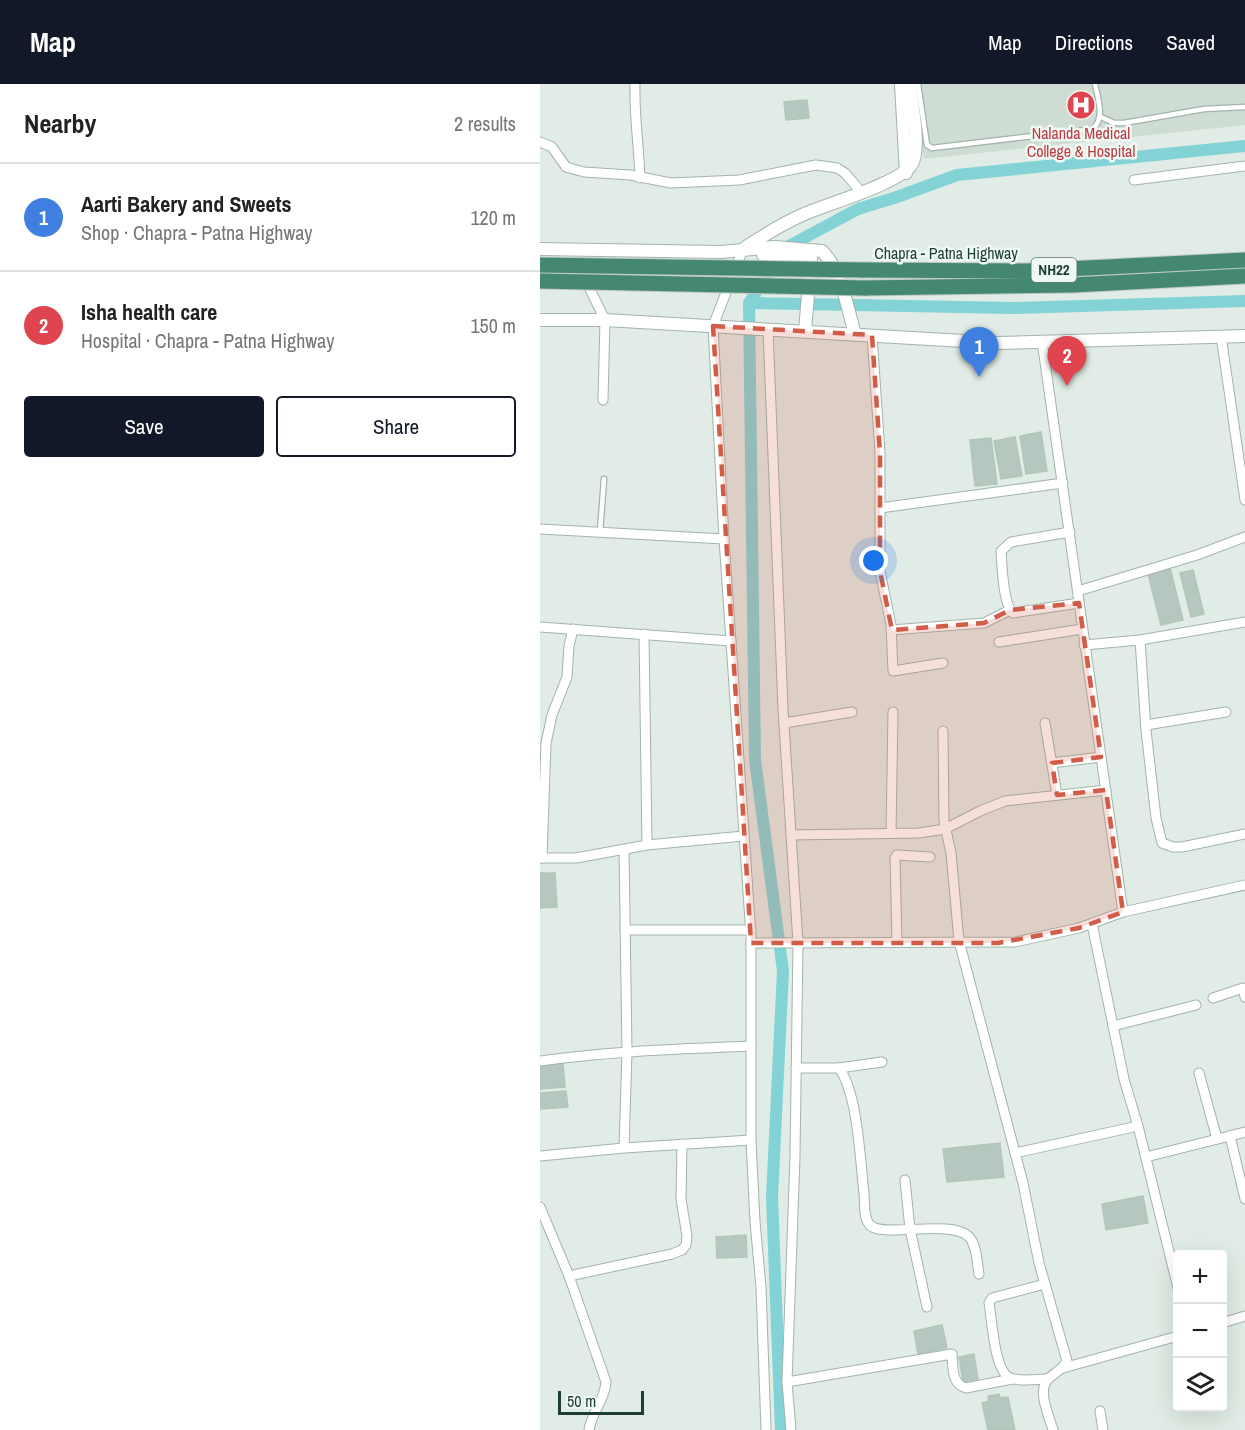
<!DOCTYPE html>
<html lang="en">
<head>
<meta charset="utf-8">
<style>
  :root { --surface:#fff; --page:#f6f6f6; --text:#222; --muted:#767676; --line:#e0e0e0; --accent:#111827 }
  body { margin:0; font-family:"Archivo Narrow",sans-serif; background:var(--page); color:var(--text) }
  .controls { position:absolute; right:18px; bottom:18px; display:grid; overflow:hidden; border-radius:6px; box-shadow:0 6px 24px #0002 }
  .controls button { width:54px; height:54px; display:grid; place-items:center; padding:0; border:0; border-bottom:2px solid var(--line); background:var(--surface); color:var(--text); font:30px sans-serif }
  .scale { position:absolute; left:18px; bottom:15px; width:86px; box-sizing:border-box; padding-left:6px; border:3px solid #1f3e32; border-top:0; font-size:16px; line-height:21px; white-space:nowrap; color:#1f3e32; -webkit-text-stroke:4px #f1f9f4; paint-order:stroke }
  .you { position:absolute; left:334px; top:477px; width:21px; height:21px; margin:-15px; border:4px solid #fff; border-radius:50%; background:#1a73e8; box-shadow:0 0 0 9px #1a73e833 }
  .badge { display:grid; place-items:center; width:39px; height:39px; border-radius:50%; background:var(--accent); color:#fff; font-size:20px; font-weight:700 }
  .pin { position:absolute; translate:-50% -50px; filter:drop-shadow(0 2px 3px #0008) }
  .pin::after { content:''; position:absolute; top:32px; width:21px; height:18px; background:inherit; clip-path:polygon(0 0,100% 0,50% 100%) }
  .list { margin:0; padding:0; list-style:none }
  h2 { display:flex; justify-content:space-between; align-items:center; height:78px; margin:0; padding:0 24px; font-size:26px }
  h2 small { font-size:20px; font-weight:400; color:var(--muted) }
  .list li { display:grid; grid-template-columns:39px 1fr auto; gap:18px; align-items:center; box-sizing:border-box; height:108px; padding:0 24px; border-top:2px solid var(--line) }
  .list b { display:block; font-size:22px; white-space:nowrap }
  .list p { margin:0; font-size:20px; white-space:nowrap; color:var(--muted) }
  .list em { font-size:20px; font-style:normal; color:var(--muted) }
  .actions { display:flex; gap:12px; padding:18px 24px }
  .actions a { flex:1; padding:14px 0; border:2px solid var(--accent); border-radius:6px; text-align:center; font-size:21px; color:var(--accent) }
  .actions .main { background:var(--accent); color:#fff }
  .icon { flex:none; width:33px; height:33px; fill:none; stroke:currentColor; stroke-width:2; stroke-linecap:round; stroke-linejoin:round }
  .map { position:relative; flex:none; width:705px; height:1346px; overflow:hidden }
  header { display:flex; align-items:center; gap:36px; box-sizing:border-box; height:84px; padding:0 30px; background:var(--accent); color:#fff }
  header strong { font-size:28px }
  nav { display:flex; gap:33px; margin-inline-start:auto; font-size:21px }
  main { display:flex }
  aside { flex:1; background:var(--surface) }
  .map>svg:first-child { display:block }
  .built { fill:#cedcd4 }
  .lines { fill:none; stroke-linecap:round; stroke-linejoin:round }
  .canal { stroke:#83d2d6; stroke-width:12 }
  .building { fill:#b5c7be; stroke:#b2c6bc; stroke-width:1.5 }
  .service-casing { stroke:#a2b4ac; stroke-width:7 }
  .minor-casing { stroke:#a2b4ac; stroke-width:11 }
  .tertiary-casing { stroke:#a2b4ac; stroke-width:14 }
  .trunk-casing { stroke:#c0c9c6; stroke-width:17 }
  .service { stroke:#fff; stroke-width:4.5 }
  .minor { stroke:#fff; stroke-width:9 }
  .tertiary { stroke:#fff; stroke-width:12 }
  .trunk { stroke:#458872; stroke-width:15 }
  .trunk-bridge-casing { stroke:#c0c9c6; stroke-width:17; stroke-linecap:butt }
  .trunk-bridge { stroke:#458872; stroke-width:15 }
  .marked { fill:#d15d48; fill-opacity:0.2; stroke:#d15d48; stroke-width:4.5; stroke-dasharray:12 8; stroke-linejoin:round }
  .labels { text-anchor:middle; stroke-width:5; stroke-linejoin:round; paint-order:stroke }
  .shield { fill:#f1f9f4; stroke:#5e766c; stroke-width:1.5 }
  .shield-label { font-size:15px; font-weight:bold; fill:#1f3e32 }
  .health-label { font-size:16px; fill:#be3a42; stroke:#f1f9f4 }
  .street-label { font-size:16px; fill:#1f3e32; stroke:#f1f9f4 }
</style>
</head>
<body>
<header>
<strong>Map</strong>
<nav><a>Map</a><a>Directions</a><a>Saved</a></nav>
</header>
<main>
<aside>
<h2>Nearby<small>2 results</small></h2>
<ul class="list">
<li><span class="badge" style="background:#3f7fe0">1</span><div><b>Aarti Bakery and Sweets</b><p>Shop · Chapra - Patna Highway</p></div><em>120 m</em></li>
<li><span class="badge" style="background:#e0444e">2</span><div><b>Isha health care</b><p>Hospital · Chapra - Patna Highway</p></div><em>150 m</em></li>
</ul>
<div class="actions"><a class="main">Save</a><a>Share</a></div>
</aside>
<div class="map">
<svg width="705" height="1346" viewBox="0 0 705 1346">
  <rect width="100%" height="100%" fill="#e0ece5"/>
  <path class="built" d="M 375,0 L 705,0 L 705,41 L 384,75 Z"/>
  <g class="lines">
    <g class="canal">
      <path d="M 209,219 L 472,224 L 705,217"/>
      <path d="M 241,1346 L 232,1113 L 243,887 L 215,676 L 209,219 L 247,163 L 318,125 L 357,113 L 417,91 L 705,62"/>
    </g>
  </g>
  <g class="building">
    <path d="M 267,16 L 269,34 L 246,36 L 244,18 Z"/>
    <path d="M 501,348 L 507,387 L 486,390 L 480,352 Z"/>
    <path d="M 475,353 L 482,392 L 461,395 L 454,357 Z"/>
    <path d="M 451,354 L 457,400 L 435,402 L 430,356 Z"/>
    <path d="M 630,484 L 643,536 L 621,541 L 608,490 Z"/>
    <path d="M 653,486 L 664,530 L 651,533 L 640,489 Z"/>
    <path d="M 0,789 L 15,789 L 17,823 L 0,824 Z"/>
    <path d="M 23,979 L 25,1003 L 0,1005 L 0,982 Z"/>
    <path d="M 26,1007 L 28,1023 L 0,1025 L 0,1009 Z"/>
    <path d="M 460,1059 L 464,1093 L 407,1098 L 403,1065 Z"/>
    <path d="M 603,1112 L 608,1139 L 566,1146 L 562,1120 Z"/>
    <path d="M 206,1151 L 207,1173 L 177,1174 L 176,1153 Z"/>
    <path d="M 402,1241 L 407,1264 L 378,1270 L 374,1247 Z"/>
    <path d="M 434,1270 L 438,1295 L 423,1298 L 419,1273 Z"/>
    <path d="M 459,1310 L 460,1314 L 468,1313 L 475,1346 L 448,1346 L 442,1319 L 449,1317 L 448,1312 Z"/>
  </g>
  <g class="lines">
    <g class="service-casing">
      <g id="service">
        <path d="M 378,0 L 387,61 L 392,64 L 553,45 C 565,34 558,15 555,0"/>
        <path d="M 561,33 L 574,39 L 584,39 L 664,25 L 705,23"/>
        <path d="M 60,448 L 64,395"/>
      </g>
    </g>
    <g class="minor-casing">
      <g id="minor">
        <path d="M 95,0 C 94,32 99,62 100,94"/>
        <path d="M 0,58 L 12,63 L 26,83 L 44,88 L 90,91 L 131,99 L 199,96 L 276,81 L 297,84 L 305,89 L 321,108"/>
        <path d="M 594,96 L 705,82"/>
        <path d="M 203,165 L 173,242 L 184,455 L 211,852 L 211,1056 L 215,1138 L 221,1203 L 226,1346"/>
        <path d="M 46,197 L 65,236 L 63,316"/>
        <path d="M 228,245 L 243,625 L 258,859 L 255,1072 L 247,1298 L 251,1346"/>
        <path d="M 332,251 L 340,369 L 340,487 L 351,541 L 353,587 L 403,579"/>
        <path d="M 681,252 L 705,416"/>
        <path d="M 502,257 L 583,828"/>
        <path d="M 340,424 L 523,399"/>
        <path d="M 0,445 L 184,455"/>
        <path d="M 530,448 L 471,458 L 461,467 C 462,481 463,521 473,529 L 539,519"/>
        <path d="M 538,507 L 657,471 L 705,453"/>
        <path d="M 0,543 L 191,557"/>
        <path d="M 351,546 L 444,539 L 470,526"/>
        <path d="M 600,556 L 606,646 L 616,734 L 622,759 L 633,763 L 642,763 L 705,750"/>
        <path d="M 459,558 L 542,545"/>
        <path d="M 544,561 L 600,556 L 705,538"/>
        <path d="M 244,639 L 312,628"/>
        <path d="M 505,639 L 517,711"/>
        <path d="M 606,641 L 686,628"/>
        <path d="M 403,647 L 404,737 L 411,769 L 419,857 L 483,1099 L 499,1179 L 527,1277 C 523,1285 516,1288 509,1294 C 496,1306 509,1331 513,1346"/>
        <path d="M 512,679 L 561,673"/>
        <path d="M 351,749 L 353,628"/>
        <path d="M 251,751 L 379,749 L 405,745 L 440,727 L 465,717 L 566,706"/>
        <path d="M 107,761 L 204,752"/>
        <path d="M 0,774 L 36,774 L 107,761 L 104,550"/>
        <path d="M 2,774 L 6,659 L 12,631 L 27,593 L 29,562 L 33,545"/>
        <path d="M 552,840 L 584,995 L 598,1042 L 638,1204"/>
        <path d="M 85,846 L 211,846"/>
        <path d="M 357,858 L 355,774 L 357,771 L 390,773"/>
        <path d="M 211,859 L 475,858 L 539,844 L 583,828 L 705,801"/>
        <path d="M 673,914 L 703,904 L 705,913"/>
        <path d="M 573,942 L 656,921"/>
        <path d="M 0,977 C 70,967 141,965 211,962"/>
        <path d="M 256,984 L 299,984 C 318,1010 320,1076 324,1109 C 325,1118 323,1132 329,1140 C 339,1156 413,1133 430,1154 C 437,1163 437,1178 439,1190"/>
        <path d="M 299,984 L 342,978"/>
        <path d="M 659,989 L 677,1055"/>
        <path d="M 690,1052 L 705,1115"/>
        <path d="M 84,1064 L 87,968 L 84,765"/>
        <path d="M 475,1069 L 598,1042"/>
        <path d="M 0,1072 L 84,1064 L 211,1056"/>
        <path d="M 606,1073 L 705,1048"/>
        <path d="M 365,1096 L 370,1145 L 387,1223"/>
        <path d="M 0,1123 L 29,1192 L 66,1298 C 65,1316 52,1327 49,1346"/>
        <path d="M 29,1192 L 132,1170 L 142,1166 L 146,1161 L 147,1152 L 141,1115 L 142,1060"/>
        <path d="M 505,1200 L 452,1214 L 449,1219 C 452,1235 454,1287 470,1294 C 481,1298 497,1295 508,1295"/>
        <path d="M 682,1239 L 705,1232"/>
        <path d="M 523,1284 L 638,1252"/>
        <path d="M 247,1298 L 412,1270 C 413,1282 411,1300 426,1304 L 472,1295"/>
        <path d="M 560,1327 L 563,1346"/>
      </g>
    </g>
    <g class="tertiary-casing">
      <g id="tertiary">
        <path d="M 361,0 L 366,89"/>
        <path d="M 206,163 C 224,151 242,140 262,131 C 283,121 366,98 373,78 C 380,61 372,19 370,0"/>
        <path d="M 0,165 L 181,168 L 234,163 L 282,167 C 302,187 307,223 315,250"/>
        <path d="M 223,171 L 271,174 L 265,247"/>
        <path d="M 0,236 L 65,236 L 458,259 L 705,252"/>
      </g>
    </g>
    <g class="trunk-casing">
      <g id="trunk">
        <path d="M 323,186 L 487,187 L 705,176"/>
        <path d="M 324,204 L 533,201 L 705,192"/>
      </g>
    </g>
    <use href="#service" class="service"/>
    <use href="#minor" class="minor"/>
    <use href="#tertiary" class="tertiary"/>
    <use href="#trunk" class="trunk"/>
    <g class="trunk-bridge-casing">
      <g id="trunk-bridge">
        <path d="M 0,181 L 323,186"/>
        <path d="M 0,197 L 324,204"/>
      </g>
    </g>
    <use href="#trunk-bridge" class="trunk-bridge"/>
  </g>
  <path class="marked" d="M 173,242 L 332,251 L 340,369 L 340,487 L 352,546 L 444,539 L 470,526 L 539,519 L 561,673 L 512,679 L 517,711 L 566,706 L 583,828 L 539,844 L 458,859 L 211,859 Z"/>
  <defs>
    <g id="hospital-disc" transform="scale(1.5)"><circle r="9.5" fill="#e0444e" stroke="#f1f9f4"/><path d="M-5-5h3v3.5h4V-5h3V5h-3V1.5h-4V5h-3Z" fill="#fff"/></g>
  </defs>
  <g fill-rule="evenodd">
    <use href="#hospital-disc" x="541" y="21"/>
  </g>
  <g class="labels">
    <rect class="shield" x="491.5" y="174" width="45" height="24" rx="4.5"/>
    <g class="shield-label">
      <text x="514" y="191">NH22</text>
    </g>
    <g class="health-label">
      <text x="541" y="55">Nalanda Medical<tspan x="541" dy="18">College &amp; Hospital</tspan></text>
    </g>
    <g class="street-label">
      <text x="406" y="175">Chapra - Patna Highway</text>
    </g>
  </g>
</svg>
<div class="controls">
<button>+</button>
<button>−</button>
<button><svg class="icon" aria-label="layers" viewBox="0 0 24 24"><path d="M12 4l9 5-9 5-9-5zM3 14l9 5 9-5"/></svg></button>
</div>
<div class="scale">50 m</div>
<div class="you"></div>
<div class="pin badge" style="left:439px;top:293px;background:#3f7fe0">1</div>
<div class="pin badge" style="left:527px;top:302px;background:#e0444e">2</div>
</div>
</main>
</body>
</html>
